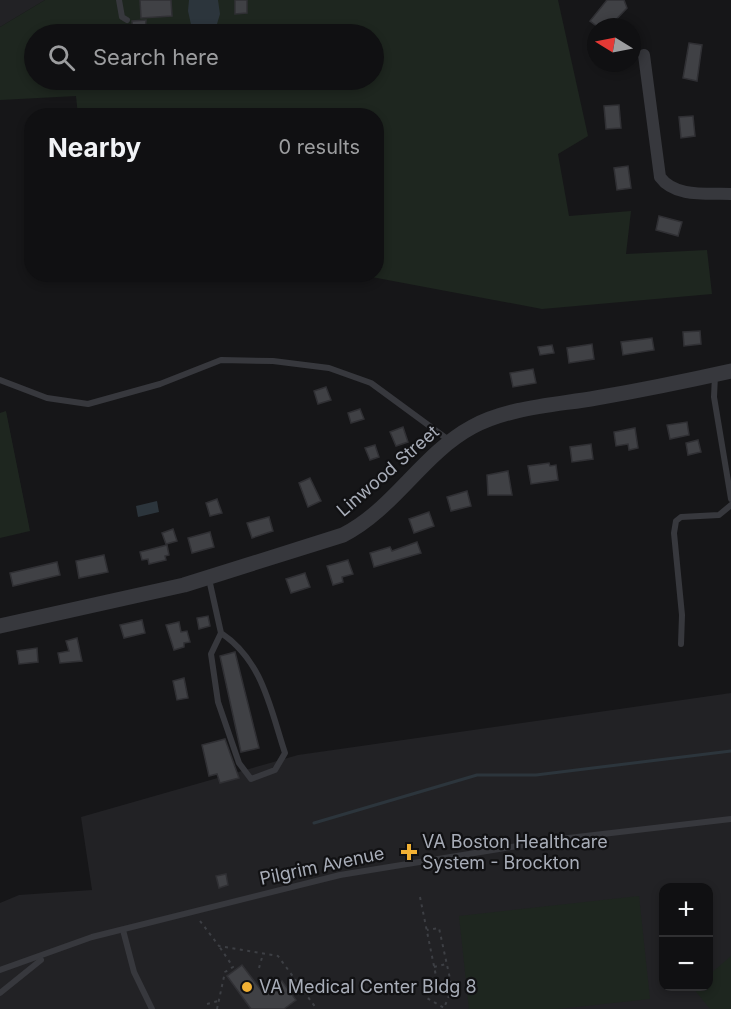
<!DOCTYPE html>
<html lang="en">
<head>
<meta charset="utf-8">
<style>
  :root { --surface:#101012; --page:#1e1e20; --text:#f1f3f6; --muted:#9c9d9f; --line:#303032 }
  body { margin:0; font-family:Inter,sans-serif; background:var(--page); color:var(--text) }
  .controls { position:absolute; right:18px; bottom:18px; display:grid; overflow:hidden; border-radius:12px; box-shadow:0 3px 9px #0003 }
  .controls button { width:54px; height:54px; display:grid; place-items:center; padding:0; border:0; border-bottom:2px solid var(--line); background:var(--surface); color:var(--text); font:30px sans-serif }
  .compass { position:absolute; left:587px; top:18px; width:54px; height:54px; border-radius:50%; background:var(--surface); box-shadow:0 3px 9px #0003; rotate:280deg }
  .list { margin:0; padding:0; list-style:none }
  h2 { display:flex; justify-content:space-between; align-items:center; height:78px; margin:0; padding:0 24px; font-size:26px }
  h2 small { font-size:20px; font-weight:400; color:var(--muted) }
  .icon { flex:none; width:33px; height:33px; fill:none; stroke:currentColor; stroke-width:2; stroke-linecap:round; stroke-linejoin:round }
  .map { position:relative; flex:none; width:731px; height:1009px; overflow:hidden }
  .search { position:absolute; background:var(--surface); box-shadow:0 3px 9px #0003; left:24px; top:24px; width:360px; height:66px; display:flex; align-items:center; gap:15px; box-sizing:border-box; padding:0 21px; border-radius:33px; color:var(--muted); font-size:22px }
  .panel { position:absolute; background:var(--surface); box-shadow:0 3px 9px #0003; left:24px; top:108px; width:360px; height:174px; border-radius:24px }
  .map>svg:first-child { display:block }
  .built { fill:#222225; fill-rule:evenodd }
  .green { fill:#1e261f; fill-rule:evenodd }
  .water { fill:#2c353c }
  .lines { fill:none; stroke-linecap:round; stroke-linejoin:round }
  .stream { stroke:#2c353c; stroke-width:3 }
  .building { fill:#404145; stroke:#303034; stroke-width:1.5 }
  .path { stroke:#3d3f44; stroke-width:2; stroke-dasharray:3 4.5; stroke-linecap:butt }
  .service { stroke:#37383d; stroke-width:6 }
  .minor { stroke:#37383d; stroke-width:12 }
  .tertiary { stroke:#37383d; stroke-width:15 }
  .poi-dot { fill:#f2b134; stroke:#111113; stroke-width:2 }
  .labels { text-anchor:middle; stroke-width:4.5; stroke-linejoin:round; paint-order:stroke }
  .street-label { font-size:18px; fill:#a8adb8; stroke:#111113 }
  .poi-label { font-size:18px; fill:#a8adb8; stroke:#111113; text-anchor:start }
</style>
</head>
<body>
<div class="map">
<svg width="731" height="1009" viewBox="0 0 731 1009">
  <rect width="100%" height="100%" fill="#161618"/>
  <g class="built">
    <path d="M 0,0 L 45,0 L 0,27 Z"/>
    <path d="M 731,693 L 731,1009 L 0,1009 L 0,903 L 19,895 L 92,890 L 81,817 L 298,755 ZM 664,888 L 708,888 L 708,986 L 664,986 Z"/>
  </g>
  <g class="green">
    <path d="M 45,0 L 558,0 L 588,136 L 558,154 L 569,216 L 631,211 L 626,254 L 707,250 L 712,294 L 542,309 L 361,275 L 376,274 L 376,116 L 78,116 L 76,96 L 0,100 L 0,27 ZM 34,34 L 374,34 L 374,80 L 34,80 Z"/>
    <path d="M 6,411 L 30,531 L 0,538 L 0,413 Z"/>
    <path d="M 639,896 L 650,999 L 558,1009 L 469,1009 L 459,916 Z"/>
    <path d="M 731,956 L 731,1009 L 710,1009 L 693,988 L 708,986 L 709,975 Z"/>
  </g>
  <g class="water">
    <path d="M 189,0 L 218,0 L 220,14 L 214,34 L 167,34 L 200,31 L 200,29 L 192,29 L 188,11 Z"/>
    <path d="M 157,501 L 159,512 L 138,517 L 136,506 Z"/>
  </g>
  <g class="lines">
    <path class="stream" d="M 314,823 L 477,775 L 536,775 L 731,751"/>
  </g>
  <g class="building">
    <path d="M 140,0 L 171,0 L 172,16 L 141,18 Z"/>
    <path d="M 235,0 L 247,0 L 247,13 L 235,14 Z"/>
    <path d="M 607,0 L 624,0 L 627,8 L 609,27 L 598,27 L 590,21 Z"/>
    <path d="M 146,20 L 145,34 L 133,34 L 132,21 Z"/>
    <path d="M 689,43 L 702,45 L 697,81 L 683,78 Z"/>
    <path d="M 619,105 L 621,128 L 606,129 L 604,106 Z"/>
    <path d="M 693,116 L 695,136 L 681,138 L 679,117 Z"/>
    <path d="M 628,166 L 631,188 L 617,190 L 614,168 Z"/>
    <path d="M 659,216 L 682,222 L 678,236 L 656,230 Z"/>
    <path d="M 700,331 L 701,344 L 684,346 L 683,332 Z"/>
    <path d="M 652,338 L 654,350 L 623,355 L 621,342 Z"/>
    <path d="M 592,344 L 594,359 L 569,363 L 567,348 Z"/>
    <path d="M 552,345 L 554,353 L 540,355 L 538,347 Z"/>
    <path d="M 533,369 L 536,383 L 513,387 L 510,373 Z"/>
    <path d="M 326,387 L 331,400 L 318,404 L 314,391 Z"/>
    <path d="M 360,409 L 364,419 L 351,423 L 348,413 Z"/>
    <path d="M 687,422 L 689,435 L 670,439 L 667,425 Z"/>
    <path d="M 403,427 L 408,442 L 396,446 L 390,432 Z"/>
    <path d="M 635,428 L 638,448 L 629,450 L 628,444 L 616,446 L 614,432 Z"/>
    <path d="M 698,440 L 701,452 L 688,455 L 686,443 Z"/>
    <path d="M 591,444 L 593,459 L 572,462 L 570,447 Z"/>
    <path d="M 375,445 L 379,457 L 370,460 L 365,448 Z"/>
    <path d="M 549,463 L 550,466 L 556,465 L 558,480 L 531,484 L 528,466 Z"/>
    <path d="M 508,471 L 512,495 L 488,495 L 487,475 Z"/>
    <path d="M 310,478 L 321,501 L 308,507 L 299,483 Z"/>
    <path d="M 467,491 L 471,506 L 451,511 L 447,497 Z"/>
    <path d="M 217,499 L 222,513 L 210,516 L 206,503 Z"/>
    <path d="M 429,512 L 434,526 L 414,533 L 409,519 Z"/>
    <path d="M 269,517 L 273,531 L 252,538 L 247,523 Z"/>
    <path d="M 173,529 L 177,541 L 166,544 L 162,533 Z"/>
    <path d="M 210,532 L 214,547 L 192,553 L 188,538 Z"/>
    <path d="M 417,542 L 421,553 L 374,567 L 370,553 L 390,547 L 392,551 Z"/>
    <path d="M 167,545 L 169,555 L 165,556 L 166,560 L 149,564 L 148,559 L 142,560 L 140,552 Z"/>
    <path d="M 104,555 L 108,572 L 79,578 L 76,561 Z"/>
    <path d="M 348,560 L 353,574 L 342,577 L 343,582 L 333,585 L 327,566 Z"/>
    <path d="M 57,562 L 60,575 L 13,586 L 10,573 Z"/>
    <path d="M 305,573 L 310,587 L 291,593 L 286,579 Z"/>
    <path d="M 208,616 L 210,626 L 199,629 L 197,618 Z"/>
    <path d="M 142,620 L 145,633 L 124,638 L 120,625 Z"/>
    <path d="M 179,622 L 181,632 L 187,631 L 190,642 L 184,643 L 184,647 L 174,650 L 166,625 Z"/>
    <path d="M 77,638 L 82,661 L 60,663 L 58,653 L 69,651 L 66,641 Z"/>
    <path d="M 37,648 L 38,662 L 19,664 L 17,651 Z"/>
    <path d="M 235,652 L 259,748 L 241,752 L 220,656 Z"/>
    <path d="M 184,678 L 188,698 L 177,700 L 173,681 Z"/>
    <path d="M 225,739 L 239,778 L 220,783 L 217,774 L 209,776 L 202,745 Z"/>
    <path d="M 226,874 L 228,885 L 219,888 L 216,876 Z"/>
    <path d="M 242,965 L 264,994 L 282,981 L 296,1000 L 284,1009 L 251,1009 L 227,976 Z"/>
  </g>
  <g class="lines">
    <g class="path">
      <path d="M 420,897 L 436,976 L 427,998 L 444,1008 L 452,988 L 439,928 L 427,930"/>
      <path d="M 200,921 L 219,946 L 278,956 L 316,1008"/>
      <path d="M 434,967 L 446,964"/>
      <path d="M 259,968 L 263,954"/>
      <path d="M 435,979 L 451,987"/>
      <path d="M 207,1004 L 218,1001"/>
      <path d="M 217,1009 L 225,972 L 233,967 L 219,946"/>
    </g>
    <g class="service">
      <path d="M 119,0 L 122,17 L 127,20"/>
      <path d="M 715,375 L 714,397 L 731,499"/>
      <path d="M 0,380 L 47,398 L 88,404 L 160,384 L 221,360 L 273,361 L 329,368 L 371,383 L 450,441"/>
      <path d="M 209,579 L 221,633 C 263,661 270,708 285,753 L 275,770 L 251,779 L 239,763 L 218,702 L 211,654 L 221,633"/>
      <path d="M 681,644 L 682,615 L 674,533 L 676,521 L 681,517 L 719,515 L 731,505"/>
      <path d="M 123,930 L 134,972 L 152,1009"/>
      <path d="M 0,970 L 92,937 L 340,875 L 560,839 L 731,819"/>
      <path d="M 0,993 L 41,960"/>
    </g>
    <path class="minor" d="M 644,55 L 660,177 C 675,198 708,193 731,194"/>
    <path class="tertiary" d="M 0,626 L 184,585 L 343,535 C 394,509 422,454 472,427 C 509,407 556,405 596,398 C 642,390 686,381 731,371"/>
  </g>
  <g class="poi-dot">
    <path d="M406 843h6v6h6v6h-6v6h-6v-6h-6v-6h6z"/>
    <circle cx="247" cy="987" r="6"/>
  </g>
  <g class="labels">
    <g class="street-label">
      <text transform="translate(388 471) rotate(-41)" y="6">Linwood Street</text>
      <text transform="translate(322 866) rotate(-12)" y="6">Pilgrim Avenue</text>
    </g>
    <g class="poi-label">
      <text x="422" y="848">VA Boston Healthcare<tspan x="422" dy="21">System - Brockton</tspan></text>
      <text x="259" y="993">VA Medical Center Bldg 8</text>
    </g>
  </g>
</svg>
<div class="controls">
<button>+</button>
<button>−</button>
</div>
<svg class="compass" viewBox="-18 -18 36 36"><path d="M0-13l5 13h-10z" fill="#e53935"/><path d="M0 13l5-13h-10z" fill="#9c9d9f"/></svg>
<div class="search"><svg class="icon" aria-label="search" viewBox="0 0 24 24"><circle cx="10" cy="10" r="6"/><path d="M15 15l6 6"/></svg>Search here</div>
<section class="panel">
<h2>Nearby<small>0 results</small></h2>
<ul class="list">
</ul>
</section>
</div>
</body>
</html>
